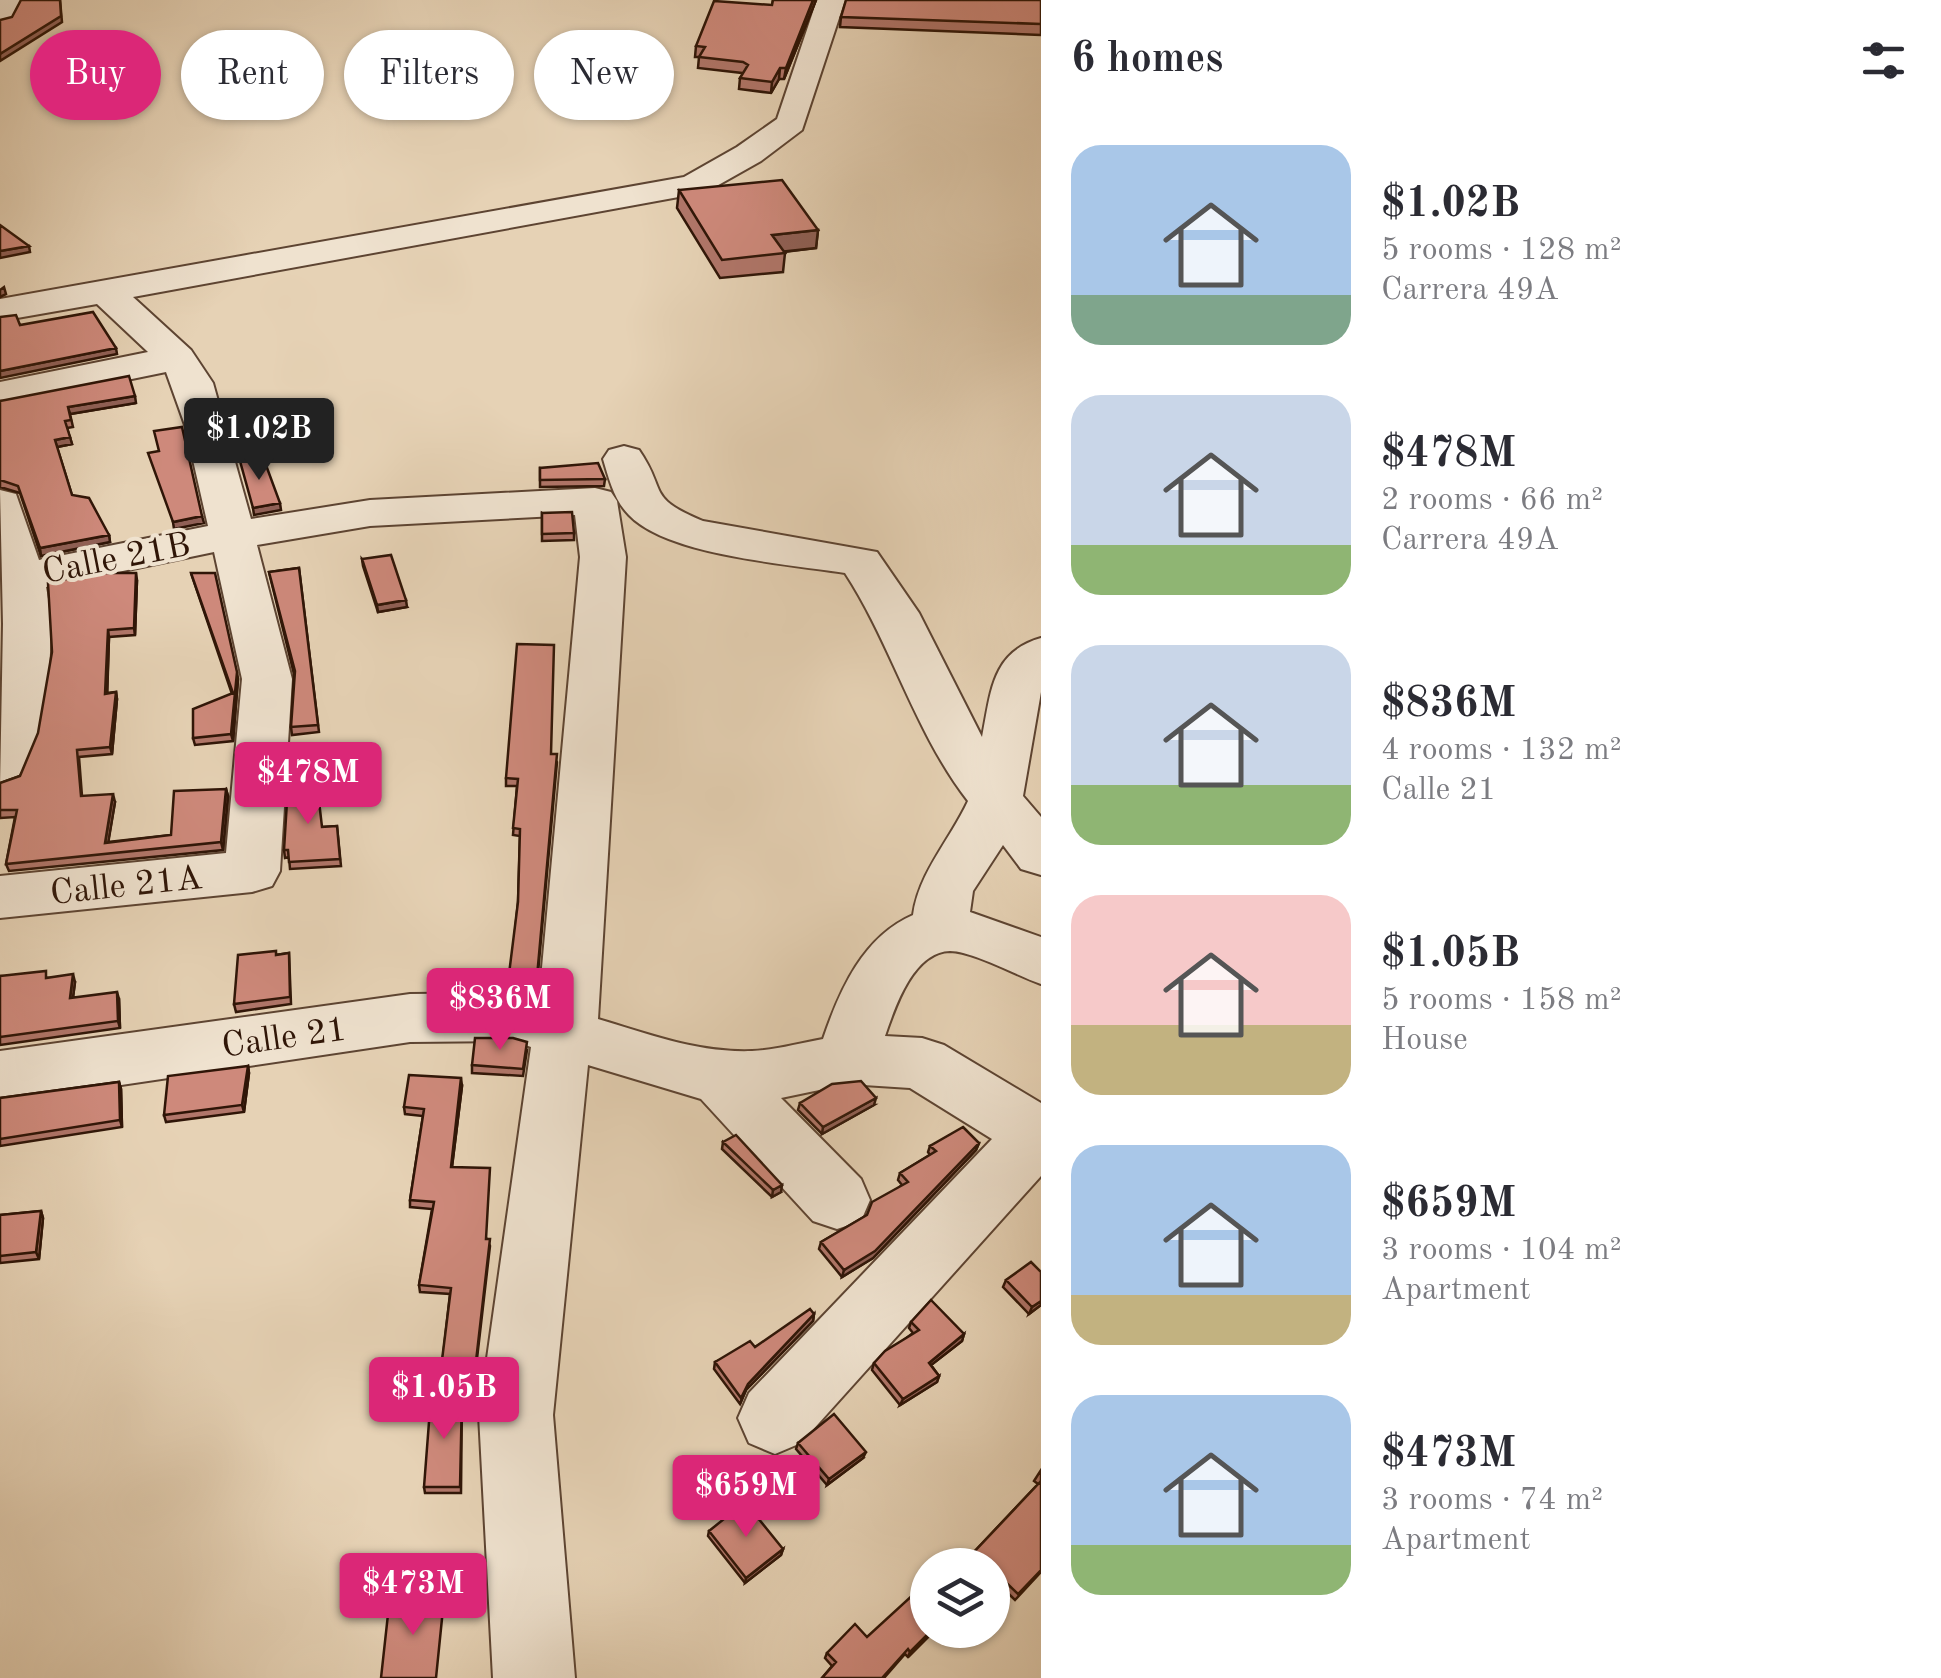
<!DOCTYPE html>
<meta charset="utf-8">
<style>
:root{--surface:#fff;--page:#f7f7f7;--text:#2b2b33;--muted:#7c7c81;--accent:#db2777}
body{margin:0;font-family:"Old Standard TT",serif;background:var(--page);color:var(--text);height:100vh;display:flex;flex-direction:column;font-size:38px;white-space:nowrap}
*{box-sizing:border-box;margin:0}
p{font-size:32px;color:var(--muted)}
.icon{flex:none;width:55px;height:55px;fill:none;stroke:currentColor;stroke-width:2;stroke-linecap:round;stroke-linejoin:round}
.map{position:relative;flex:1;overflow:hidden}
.details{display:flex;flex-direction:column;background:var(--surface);width:900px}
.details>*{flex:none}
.banner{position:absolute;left:30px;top:30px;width:860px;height:90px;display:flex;gap:20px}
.buttons{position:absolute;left:910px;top:1548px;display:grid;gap:20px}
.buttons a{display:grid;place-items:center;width:100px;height:100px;border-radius:50%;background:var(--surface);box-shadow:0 2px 8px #0004;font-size:50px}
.price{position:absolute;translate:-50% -85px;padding:0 22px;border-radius:10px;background:var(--accent);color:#fff;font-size:32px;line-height:65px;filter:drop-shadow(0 2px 5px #0008)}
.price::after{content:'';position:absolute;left:50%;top:60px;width:30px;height:22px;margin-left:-15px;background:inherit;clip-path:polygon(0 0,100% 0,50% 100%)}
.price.on{background:#222;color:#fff}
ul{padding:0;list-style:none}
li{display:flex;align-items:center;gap:30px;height:250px;padding:0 30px}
li span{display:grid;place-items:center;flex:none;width:280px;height:200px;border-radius:30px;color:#555}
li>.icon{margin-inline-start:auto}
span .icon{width:120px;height:120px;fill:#fffc;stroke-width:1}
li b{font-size:42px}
h2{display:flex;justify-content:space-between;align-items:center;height:120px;padding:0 30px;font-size:42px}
.tag{padding:0 35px;border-radius:45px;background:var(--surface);box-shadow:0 2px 8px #0004;font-size:35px;line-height:90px}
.tag.on{background:var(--accent);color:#fff}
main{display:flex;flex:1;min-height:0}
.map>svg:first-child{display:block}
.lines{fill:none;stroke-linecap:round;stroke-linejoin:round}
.minor-casing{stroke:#5d4432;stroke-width:4}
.minor{fill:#efe2cf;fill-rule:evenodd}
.wall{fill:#b1766a;stroke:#2f1507;stroke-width:2.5}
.shaded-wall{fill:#906056;stroke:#2f1507;stroke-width:2.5}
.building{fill:#ce897b;stroke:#2f1507;stroke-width:2.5}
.labels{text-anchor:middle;stroke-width:8;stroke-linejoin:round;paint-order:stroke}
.street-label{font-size:35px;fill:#2f1507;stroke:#efe2cf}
</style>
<main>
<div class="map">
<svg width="1041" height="1678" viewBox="0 0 1041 1678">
<rect width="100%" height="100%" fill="#e6d2b5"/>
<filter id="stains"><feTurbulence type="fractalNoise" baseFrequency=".002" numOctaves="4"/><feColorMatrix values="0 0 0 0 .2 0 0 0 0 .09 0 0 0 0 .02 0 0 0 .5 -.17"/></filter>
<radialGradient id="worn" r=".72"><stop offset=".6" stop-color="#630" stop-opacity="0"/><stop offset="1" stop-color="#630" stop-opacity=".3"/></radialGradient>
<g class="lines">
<g class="minor-casing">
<path id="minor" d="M0,0H24L10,21L0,23Z
M817,0H845L802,130L761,161L706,192L133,297L191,350L213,383L251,519L370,500L595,488L611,492L617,501L626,557L598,1019C649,1034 698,1053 752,1051C776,1050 800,1043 823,1039C840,989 863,937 913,915C919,872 950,840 968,801C915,733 892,645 845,573C790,564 668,556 629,515C614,500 609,479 603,459L609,450L624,446L639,450C668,492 645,497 703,521L877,552L919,613L982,737C991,693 991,652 1041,638V692L1023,796L1041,817V875L1021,869L1003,845L973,891L970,912L1041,937V984C1018,976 972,951 950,951C913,952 895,1007 885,1036L922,1038L944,1045L1041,1103V1176L801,1443L775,1454L749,1443L738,1418L749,1393L992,1139L910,1088L848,1084L781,1098L861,1179L870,1200L861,1221L837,1229L813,1221L701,1099L588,1065L553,1415L575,1678H493L479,1415L531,1047L514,1041L410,1042L0,1103V1051L410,994L514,993L539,1000L580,557L575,515L370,526L257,545L292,679L280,871L272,886L252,892L0,918V876L226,853L242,679L214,552L46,587C57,640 47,735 19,782L0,787L3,624L0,490L16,494L39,560L208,526L185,425L166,372L0,406V382L148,352L97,304L0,321V299L684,177L737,147L777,119Z"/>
</g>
<use href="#minor" class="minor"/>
</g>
<path class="wall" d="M773,0H816L784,79H779L771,93L739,89L740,78L743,74L742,73L698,68L699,57H695L696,46L772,5Z
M1041,0V35L840,27L841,17Z
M679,190L818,230L816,248L784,252L785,253L783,272L720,278L677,208Z
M0,401L136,403L70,414L73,427L67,428L72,444L57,447L72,495L109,535L110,542L41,556L20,493L0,487Z
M540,468L605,479L604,486L540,487Z
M542,513L574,533V540L542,541Z
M362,559L407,607L378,612L363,566Z
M299,568L319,732L292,735L291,727L294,674L269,572Z
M191,573L238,679L233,741L195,745L193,738L232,694Z
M137,580L135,635L109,637L107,693L116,692L117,699L112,754L79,757L82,796L115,802L108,842L171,835L226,789L228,796L223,850L9,871L6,864L15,817L0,818V783L20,776Z
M551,754L557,762L536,995L509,989L518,902L520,836L513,835L517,786H506V778Z
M337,826L341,866L290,869L289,857L285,858L284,850L322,827Z
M289,953L291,1004L236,1012L234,1004L276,955Z
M0,976L49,978L75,982L73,997L119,999L120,1028L0,1045Z
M527,1050L523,1076L472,1073V1065Z
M248,1066L249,1073L244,1112L166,1122L164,1115Z
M119,1082L121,1089L122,1127L0,1146V1098Z
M462,1086L452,1167L490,1246L475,1376L441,1374L450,1294L420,1292L419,1285L432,1209L410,1207V1200L423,1116L405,1114L404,1107Z
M800,1103L874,1105L822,1134L798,1110Z
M723,1142L781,1192L772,1197L722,1149Z
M979,1143L976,1150L873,1258L842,1277L819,1249L821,1242L867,1215L902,1185L898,1180L900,1173L930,1155L928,1152L930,1146Z
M41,1211L43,1218L39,1259L0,1263V1215Z
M1041,1272V1305L1029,1314L1003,1287L1006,1280Z
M814,1314L813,1321L746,1390L740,1404L714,1369L715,1362L755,1347Z
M911,1322L964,1334L962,1341L931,1365L939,1376L937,1382L900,1405L872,1370L874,1363L913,1333L909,1328Z
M462,1395L461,1493H425L424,1487Z
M798,1443L863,1458L827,1485L796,1449Z
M1041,1470V1572L1015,1600L992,1578V1565H979L971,1557L974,1552L1038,1484L1034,1481Z
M709,1531L783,1549L781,1555L745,1583L708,1536Z
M928,1630H935L908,1657L905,1654L884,1678H822L832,1666L825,1658L827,1653L867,1637Z"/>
<path class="shaded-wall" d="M60,0L62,22L0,61V54Z
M813,0H816L784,79L786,68Z
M780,68L779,79L771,93L772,82Z
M818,230L816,248L770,253L772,235Z
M29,246L30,252L0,258V251Z
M4,287L6,294L0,297V290Z
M116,348L117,354L0,378V371Z
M135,396L136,403L70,414L68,407Z
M70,437L72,444L57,447L55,440Z
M280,503L281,510L254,515L253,508Z
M202,516L204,523L174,529L173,522Z
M109,535L110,542L41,556L40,548Z
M136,573L137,580L135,635L134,628Z
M406,600L407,607L378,612L377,605Z
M108,630L109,637L107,701L105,694Z
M237,672L238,679L233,741L231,734Z
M116,692L117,699L112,754L110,747Z
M226,789L228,796L223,850L221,842Z
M113,794L115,802L107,850L105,843Z
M73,974L75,982L72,1005L70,998Z
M117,992L119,999L120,1028L118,1021Z
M248,1066L249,1073L244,1112L242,1105Z
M461,1078L462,1086L451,1174V1167Z
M119,1082L121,1089L122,1127L120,1120Z
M876,1098L874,1105L822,1134L823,1127Z
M979,1143L976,1150L873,1258L842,1277L844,1270Z
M782,1185L781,1192L772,1197L773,1190Z
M41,1211L43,1218L39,1259L36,1252Z
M1041,1301V1305L1029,1314L1032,1307Z
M814,1314L813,1321L746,1390L740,1404L748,1384Z
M964,1334L962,1341L926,1369L929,1363Z
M939,1376L937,1382L900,1405L903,1399Z
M866,1452L863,1458L827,1485L829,1479Z
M783,1549L781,1555L745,1583L746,1578Z
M932,1630H935L908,1657L910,1652Z"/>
<path class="building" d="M21,0H60L61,16L0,54V20L12,17Z
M773,0H813L786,68H780L772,82L740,78L748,65L743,62L699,57L705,47L696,46L714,1L772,5Z
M846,0H1041V24L841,17Z
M782,180L818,230L772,235L785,253L722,260L679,190Z
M0,225L29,246L0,251Z
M93,312L116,348L0,371V317L16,315L20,325Z
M129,376L135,396L68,407L71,420L65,421L70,437L55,440L72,495L89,498L109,535L40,548L18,486L0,480V401Z
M182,427L202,516L173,522L148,453L159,451L154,431Z
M263,457L280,503L253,508L240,461Z
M598,463L605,479L540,480V468Z
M572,512L574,533L542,534V513Z
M391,555L406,600L377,605L362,559Z
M299,568L318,725L291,727L295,671L269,572Z
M94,573H136L134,628L108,630L105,694L116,692L110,747L77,750L81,796L113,794L105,843L171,835L174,791L226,789L221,842L6,864L17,810H0V783L20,776L38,733L52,652L48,583Z
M191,573H215L237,672L231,734L193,738V709L233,693Z
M517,644L554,645L551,754H557L536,988L508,982L518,902L520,829L513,828L518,779L506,778Z
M317,784L322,827L337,826L340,859L289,862L288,850H284L288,785Z
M276,951V955L289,953L290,997L234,1004L238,955Z
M46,971V978L73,974L70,998L117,992L118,1021L0,1037V976Z
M475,1038H513L527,1042L523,1069L472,1065Z
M248,1066L242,1105L164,1115L168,1076Z
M409,1075L461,1078L451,1167L490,1168L486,1239H490L475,1370L441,1368L451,1288L419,1285L434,1202L410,1200L424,1109L404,1107Z
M861,1081L876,1098L823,1127L800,1103L832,1084Z
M119,1082L120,1120L0,1139V1098Z
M963,1127L979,1143L875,1251L844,1270L821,1242L867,1215L872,1202L908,1182L900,1173L936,1151L930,1146Z
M736,1135L782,1185L773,1190L723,1142Z
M41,1211L36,1252L0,1256V1215Z
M1031,1262L1041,1272V1301L1032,1307L1006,1280Z
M931,1300L964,1334L929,1363L939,1376L903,1399L874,1363L885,1351L919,1330L911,1322Z
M810,1309L814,1314L748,1384L741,1398L715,1362L750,1341L755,1347Z
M462,1395L460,1487H424L431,1396Z
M834,1414L866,1452L829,1479L798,1443Z
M1041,1481V1570L1018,1594L992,1569V1565H988L974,1552Z
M745,1502L783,1549L746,1578L709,1531Z
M960,1551L973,1565H945Z
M928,1581V1630H932L910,1652L908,1649L882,1678H822L836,1662L827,1653L855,1624L867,1637Z
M390,1596L444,1599L436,1678H381Z"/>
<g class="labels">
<g class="street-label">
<text transform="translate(116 557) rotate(-11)" y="12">Calle 21B</text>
<text transform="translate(126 884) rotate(-6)" y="12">Calle 21A</text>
<text transform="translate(284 1036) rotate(-8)" y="12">Calle 21</text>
</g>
</g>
<rect width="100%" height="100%" filter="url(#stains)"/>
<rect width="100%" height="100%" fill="url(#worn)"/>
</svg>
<div class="buttons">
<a><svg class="icon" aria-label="layers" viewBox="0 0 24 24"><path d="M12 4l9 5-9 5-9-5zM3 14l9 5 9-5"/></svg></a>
</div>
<b class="price on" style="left:259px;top:483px">$1.02B</b>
<b class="price" style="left:308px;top:827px">$478M</b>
<b class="price" style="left:500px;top:1053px">$836M</b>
<b class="price" style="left:444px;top:1442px">$1.05B</b>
<b class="price" style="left:746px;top:1540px">$659M</b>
<b class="price" style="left:413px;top:1638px">$473M</b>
<div class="banner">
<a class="tag on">Buy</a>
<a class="tag">Rent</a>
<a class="tag">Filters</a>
<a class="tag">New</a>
</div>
</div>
<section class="details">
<h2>6 homes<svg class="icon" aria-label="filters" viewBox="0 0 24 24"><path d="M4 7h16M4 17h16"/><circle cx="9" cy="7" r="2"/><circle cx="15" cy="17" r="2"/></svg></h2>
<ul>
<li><span style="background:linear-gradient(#a9c7e8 75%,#7fa58c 0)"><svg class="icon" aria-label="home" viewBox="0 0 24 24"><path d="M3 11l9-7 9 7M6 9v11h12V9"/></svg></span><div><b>$1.02B</b><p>5 rooms · 128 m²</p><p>Carrera 49A</p></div></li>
<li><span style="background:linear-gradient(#c9d6e8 75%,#8fb573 0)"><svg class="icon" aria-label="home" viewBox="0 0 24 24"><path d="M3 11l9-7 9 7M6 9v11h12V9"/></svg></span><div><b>$478M</b><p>2 rooms · 66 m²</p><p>Carrera 49A</p></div></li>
<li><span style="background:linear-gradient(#c9d6e8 70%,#8fb573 0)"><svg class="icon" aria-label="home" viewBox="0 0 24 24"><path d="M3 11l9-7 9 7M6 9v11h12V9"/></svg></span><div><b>$836M</b><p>4 rooms · 132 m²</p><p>Calle 21</p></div></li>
<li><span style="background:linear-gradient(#f6c9c9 65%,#c2b280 0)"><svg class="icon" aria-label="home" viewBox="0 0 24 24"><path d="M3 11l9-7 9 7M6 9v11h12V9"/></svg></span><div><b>$1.05B</b><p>5 rooms · 158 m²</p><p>House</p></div></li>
<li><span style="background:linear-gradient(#a9c7e8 75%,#c2b280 0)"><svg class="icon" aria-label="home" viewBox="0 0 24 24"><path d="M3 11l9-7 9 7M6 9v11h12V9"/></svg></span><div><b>$659M</b><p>3 rooms · 104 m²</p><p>Apartment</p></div></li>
<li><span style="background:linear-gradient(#a9c7e8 75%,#8fb573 0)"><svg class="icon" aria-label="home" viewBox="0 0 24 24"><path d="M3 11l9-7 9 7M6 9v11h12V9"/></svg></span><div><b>$473M</b><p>3 rooms · 74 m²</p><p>Apartment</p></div></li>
</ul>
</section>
</main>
